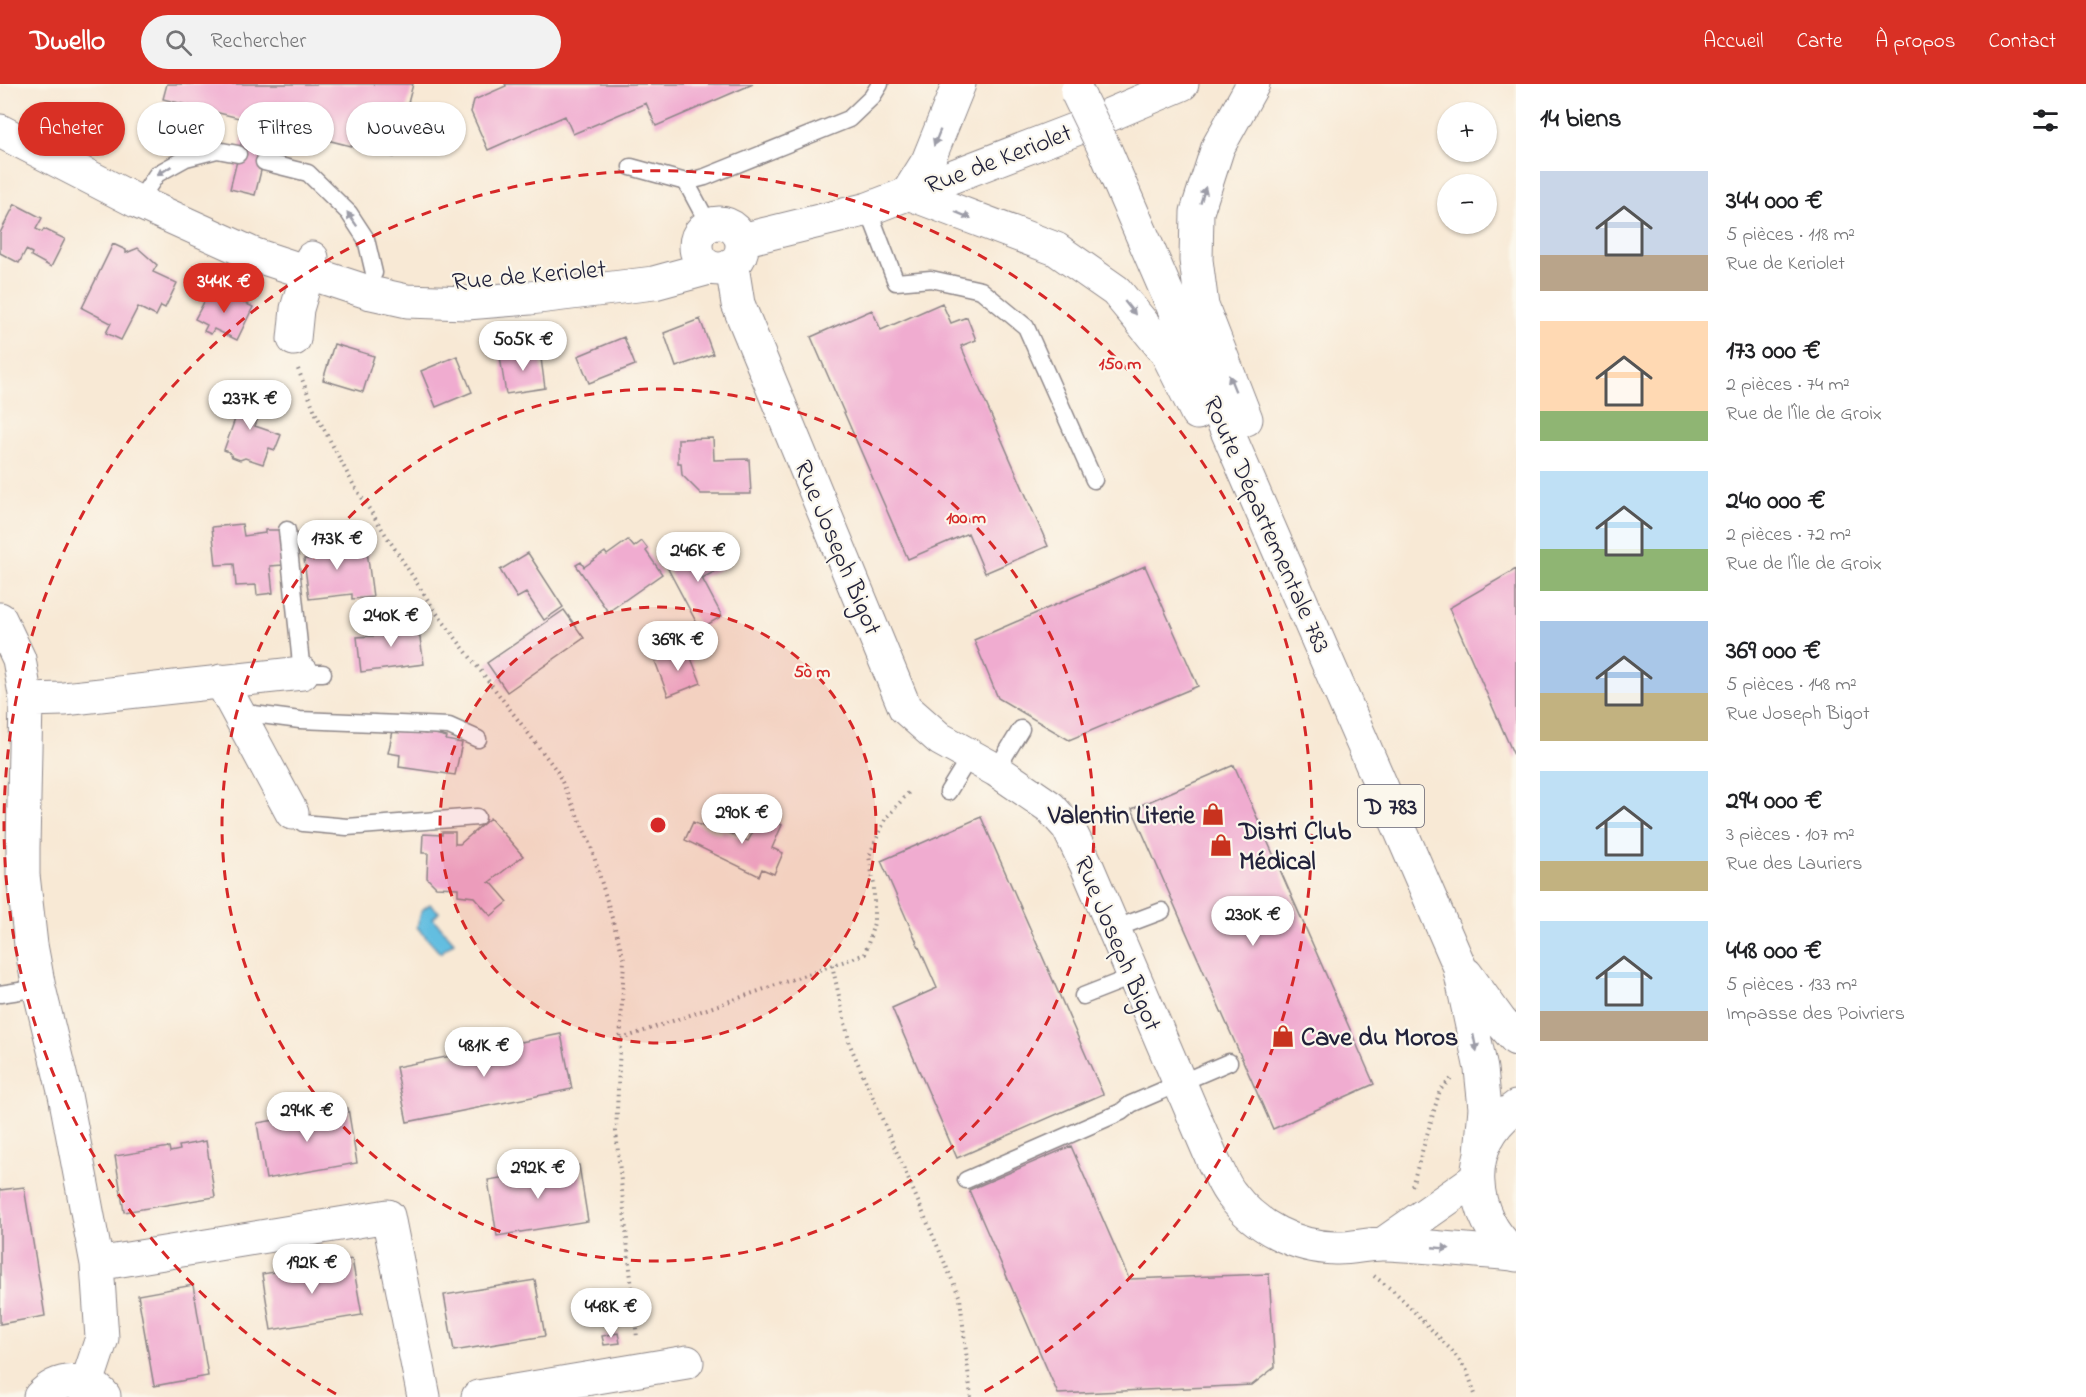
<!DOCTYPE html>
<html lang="fr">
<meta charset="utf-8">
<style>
:root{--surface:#fff;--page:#f2f2f2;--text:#202124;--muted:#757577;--accent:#d93025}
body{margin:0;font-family:"Indie Flower",sans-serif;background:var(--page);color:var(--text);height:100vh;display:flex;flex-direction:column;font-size:22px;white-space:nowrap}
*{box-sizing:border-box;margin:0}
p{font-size:20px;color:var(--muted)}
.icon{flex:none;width:33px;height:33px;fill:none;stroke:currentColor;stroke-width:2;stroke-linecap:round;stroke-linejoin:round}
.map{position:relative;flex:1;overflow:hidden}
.drawer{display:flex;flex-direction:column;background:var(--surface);width:570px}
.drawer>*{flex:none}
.banner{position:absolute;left:18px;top:18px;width:570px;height:54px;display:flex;gap:12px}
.fabs{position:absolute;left:1437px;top:18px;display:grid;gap:12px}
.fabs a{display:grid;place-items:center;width:60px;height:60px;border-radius:50%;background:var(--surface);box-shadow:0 2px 4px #0004;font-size:30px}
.price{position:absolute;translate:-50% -51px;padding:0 14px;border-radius:21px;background:#fff;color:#222;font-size:20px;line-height:39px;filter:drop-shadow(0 2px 3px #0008)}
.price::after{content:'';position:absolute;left:50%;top:36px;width:18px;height:14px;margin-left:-9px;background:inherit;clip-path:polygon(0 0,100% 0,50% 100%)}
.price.active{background:var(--accent);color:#fff}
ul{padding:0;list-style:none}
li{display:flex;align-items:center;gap:18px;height:150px;padding:0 24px}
li span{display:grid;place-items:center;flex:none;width:168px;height:120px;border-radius:0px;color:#555}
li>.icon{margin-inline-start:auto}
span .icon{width:72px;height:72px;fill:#fffc;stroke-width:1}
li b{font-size:26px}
h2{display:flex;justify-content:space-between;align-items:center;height:72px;padding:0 24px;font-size:26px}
.pill{padding:0 21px;border-radius:27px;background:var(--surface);box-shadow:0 2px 4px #0004;font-size:21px;line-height:54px}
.pill.active{background:var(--accent);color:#fff}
header{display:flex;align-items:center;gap:36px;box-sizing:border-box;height:84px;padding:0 30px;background:var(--accent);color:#fff}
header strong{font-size:28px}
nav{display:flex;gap:33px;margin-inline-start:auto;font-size:21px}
.search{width:420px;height:54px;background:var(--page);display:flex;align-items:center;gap:15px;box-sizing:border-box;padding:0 21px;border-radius:33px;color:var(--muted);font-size:22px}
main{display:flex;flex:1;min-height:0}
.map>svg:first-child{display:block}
.water{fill:#63bee0;stroke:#42708e;stroke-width:1.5}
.building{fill:#f0acd0}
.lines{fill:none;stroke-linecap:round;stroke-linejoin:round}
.lane-casing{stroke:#8d8688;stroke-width:19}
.street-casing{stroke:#8d8688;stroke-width:35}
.secondary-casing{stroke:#8d8688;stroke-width:35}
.primary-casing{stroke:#8d8688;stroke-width:35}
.path{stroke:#8d8688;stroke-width:4;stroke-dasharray:1.5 4.5;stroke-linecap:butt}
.lane{stroke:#fff;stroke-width:16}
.street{stroke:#fff;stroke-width:33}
.secondary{stroke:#fff;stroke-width:33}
.primary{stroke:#fff;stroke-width:33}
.primary-bridge-casing{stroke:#8d8688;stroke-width:35;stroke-linecap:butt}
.primary-bridge{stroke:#fff;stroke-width:33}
.oneway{fill:#9c9ca7}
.ring{fill:none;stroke:#d62828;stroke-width:3;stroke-dasharray:10 8}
.labels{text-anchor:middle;stroke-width:4.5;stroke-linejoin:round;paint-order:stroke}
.shield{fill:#fbf7ec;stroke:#636270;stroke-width:1.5}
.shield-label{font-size:24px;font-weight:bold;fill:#22223b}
.street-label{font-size:26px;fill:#22223b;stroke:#fbf7ec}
.poi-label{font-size:26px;font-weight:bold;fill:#22223b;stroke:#fbf7ec;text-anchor:start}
.centre{fill:#d62828;stroke:#fbf7ec;stroke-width:3}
.ring-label{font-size:18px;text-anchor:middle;font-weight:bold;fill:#d62828;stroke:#fbf7ec;stroke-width:4.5;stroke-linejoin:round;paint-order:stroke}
</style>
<header>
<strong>Dwello</strong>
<div class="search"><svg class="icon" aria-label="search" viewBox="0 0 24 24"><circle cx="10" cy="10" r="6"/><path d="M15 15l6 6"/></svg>Rechercher</div>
<nav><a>Accueil</a><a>Carte</a><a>À propos</a><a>Contact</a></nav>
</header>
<main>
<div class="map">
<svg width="1516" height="1313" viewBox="0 0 1516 1313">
<rect width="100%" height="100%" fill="#fbf7ec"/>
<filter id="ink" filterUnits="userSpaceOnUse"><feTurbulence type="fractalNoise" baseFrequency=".0167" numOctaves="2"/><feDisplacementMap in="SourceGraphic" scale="12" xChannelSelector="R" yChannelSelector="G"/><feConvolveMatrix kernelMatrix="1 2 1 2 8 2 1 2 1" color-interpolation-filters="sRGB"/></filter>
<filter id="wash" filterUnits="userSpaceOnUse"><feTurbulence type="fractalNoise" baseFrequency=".008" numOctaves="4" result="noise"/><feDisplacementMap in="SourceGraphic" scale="24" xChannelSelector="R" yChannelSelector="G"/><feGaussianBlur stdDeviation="1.35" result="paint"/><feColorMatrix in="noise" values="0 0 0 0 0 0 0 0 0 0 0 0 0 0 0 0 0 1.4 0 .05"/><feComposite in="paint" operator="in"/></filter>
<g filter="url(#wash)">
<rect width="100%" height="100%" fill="#f8e9d5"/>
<path class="water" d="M430,820L439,828L433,834L454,858L440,869L417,843L422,826Z"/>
<g id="blocks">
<path class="building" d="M167,0H413L394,73L272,42L255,111L230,105L247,36L163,15Z
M505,0H753L656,42L646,19L573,50L565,32L488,66L471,28L474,16L506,2Z
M15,120L42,134L36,145L42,148L44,145L65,155L51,183L31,172L32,169L26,166L19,179L0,169V149Z
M113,160L126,166V169L138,164L157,181L153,188L177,199L165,224L161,222L156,232L138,223L121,256L106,249L111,239L82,224Z
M212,203L253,223L237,256L214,245L211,250L204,247L207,241L195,235Z
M942,219L951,239L967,233L976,256L961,262L1048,462L985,489L968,449L908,475L811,253L872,226L881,246Z
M700,235L713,270L676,283L664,249Z
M624,253L635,281L589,299L578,272Z
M334,260L374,272L363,308L323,296Z
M540,267L545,304L506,310L500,273Z
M457,272L472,308L436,323L421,287Z
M240,307L265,315L255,342L281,351L275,366L269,364L263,380L245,374L240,376L232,373L229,368L224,366L235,335L230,334Z
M713,354L714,376L749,375L751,410H701L682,391L681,379H678V355Z
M242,440L244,452L265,449V446H280L283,481L270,482L273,509L257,511L256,501L236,502L234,480L216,481L212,443Z
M310,451L339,458L340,469L367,467L373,513L352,515V510L309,515L304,475H312Z
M628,456L634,463L642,457L648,465L646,467L662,490L608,528L576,481L581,478L584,483L605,468L607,471Z
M714,458L726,482L702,494L722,532L700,545L667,483Z
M528,469L563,523L544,536L526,509L517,514L500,486Z
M1145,482L1198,602L1069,656L998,614L974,556Z
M1516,485V676L1449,524Z
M564,526L584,554L507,608L487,579Z
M409,536L410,549L419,548L424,580L361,588L357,553L386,551L385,538Z
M687,564L701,599L668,612L655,577Z
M394,643L419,649L426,650L427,648L447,653L446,656L462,659L455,691L399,683L400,671L388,669Z
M1234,681L1374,1000L1273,1045L1132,725Z
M758,730L782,741L772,764L783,769L774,790L762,785L759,792L685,756L693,738L720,750L722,746L748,757L753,748L750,747Z
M981,733L1103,1010L957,1074L892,924L937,904L881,777Z
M490,734L523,772L488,799L491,798L508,818L491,832L474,813L458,811V804L436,803L427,794L428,769H422L423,750L442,751V748H455V760H460Z
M561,950L572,1005L407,1038L396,983Z
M348,1024L357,1079L266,1095L257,1039L311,1030L312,1034L322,1032V1028Z
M206,1057L215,1113L124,1128L115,1072L169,1063L170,1068L180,1066L179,1062Z
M1071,1062L1129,1195L1269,1190L1275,1283L1252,1301L1058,1310L969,1106Z
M579,1081L588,1137L497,1152L488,1096Z
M24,1103L45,1232L0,1240V1106Z
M352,1175L362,1231L271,1246L262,1190Z
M535,1196L545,1252L454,1267L444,1211Z
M193,1201L208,1292L154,1302L138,1211Z
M618,1249L620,1259L604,1261L602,1252Z"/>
</g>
</g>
<g filter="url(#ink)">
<use href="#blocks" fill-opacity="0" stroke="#8d8688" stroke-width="1.5"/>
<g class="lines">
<g class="lane-casing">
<path id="lane" d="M264,78L308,89L349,129L366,155L374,189
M631,83L686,98L709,141
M686,98L705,93L849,35L872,13L880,0
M138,118L157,90L186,74L217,66L238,70
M868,125L896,198L931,195L981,206L1026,243L1094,396
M287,446L302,589H323
M238,628L300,636L449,642L478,655
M996,686L1021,645
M948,708L970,672
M292,729L303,739L347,743L477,733
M1114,845L1162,827
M0,910L39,904
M1083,912L1134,892
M966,1096L1121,1028L1131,1020L1229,978"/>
</g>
<g class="street-casing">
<path id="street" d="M732,182L738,220L905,624L940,655L996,686L1050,723L1068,743L1086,780L1214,1079C1220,1089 1224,1102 1232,1111C1256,1143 1296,1163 1335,1164C1352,1165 1369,1159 1386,1160C1429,1162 1472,1167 1515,1170
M294,255L297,225L312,174
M0,535L19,575L26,616L23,764V791L31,861L39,904L65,1011L97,1180L102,1254L87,1299
M221,597L292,729
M26,616L64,615L302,589
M1383,1160L1477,1094
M97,1180L388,1132L424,1313
M40,1313C57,1294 86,1291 104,1312
M478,1313L687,1278"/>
</g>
<g class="secondary-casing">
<path id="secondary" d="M0,47L138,118L255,171L371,209L407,217L467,219L530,214L654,199L709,184
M696 162a23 23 0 1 1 46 0a23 23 0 1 1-46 0Z
M742,156L868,125L1081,43L1182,0"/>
</g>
<g class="primary-casing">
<path id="primary" d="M959,0L928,77L908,109L1056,165L1116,207L1167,269L1197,329
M1106,68L1459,881L1481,985L1485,1024L1481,1069
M1246,335L1202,222L1196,176L1197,128L1218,63L1253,0
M1466,890L1500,937L1516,955
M1516,1023C1462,1059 1468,1133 1516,1171"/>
</g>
<path class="path" d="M298,285L316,330L353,400L435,527L557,687L590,759L624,875L616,1048L637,1254
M832,881L850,961L960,1214L971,1313
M621,955L865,870L874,839V801L869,772L886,734L910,707
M1412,1102L1440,1006L1451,995
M1374,1192L1396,1209L1453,1268L1467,1287L1476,1313"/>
<use href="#lane" class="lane"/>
<use href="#street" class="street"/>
<use href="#secondary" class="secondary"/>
<use href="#primary" class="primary"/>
<g class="primary-bridge-casing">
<path id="primary-bridge" d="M1077,8L1106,68"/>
</g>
<use href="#primary-bridge" class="primary-bridge"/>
</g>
<defs><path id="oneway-solid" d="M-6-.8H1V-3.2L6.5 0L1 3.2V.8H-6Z" transform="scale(1.5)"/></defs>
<g class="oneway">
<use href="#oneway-solid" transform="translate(937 54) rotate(112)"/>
<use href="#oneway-solid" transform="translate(164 87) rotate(147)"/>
<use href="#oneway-solid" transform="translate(1203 111) rotate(-73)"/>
<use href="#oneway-solid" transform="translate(963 131) rotate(22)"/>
<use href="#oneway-solid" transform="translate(352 135) rotate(-125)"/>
<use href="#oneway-solid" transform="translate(1130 224) rotate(51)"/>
<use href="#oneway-solid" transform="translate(1232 299) rotate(-112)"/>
<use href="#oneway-solid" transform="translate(1475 959) rotate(78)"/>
<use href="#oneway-solid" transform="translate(1441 1164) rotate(5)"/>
</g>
</g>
<circle cx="658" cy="741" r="218" fill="#d62828" fill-opacity=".12"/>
<g class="ring">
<circle cx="658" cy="741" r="218"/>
<circle cx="658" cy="741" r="436"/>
<path d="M336 1310A654 654 0 1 1 980 1310"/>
</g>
<defs>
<g id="shop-bare" transform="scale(1.8)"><path d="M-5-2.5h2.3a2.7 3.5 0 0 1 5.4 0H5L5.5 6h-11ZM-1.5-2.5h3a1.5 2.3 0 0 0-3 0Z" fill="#c8321e" stroke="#fbf7ec" stroke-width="2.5" paint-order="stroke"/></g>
</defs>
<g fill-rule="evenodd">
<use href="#shop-bare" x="1213" y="730"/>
<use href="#shop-bare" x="1221" y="761"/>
<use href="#shop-bare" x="1283" y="952"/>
</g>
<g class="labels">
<rect class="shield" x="1358" y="701" width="66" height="42" rx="4.5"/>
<g class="shield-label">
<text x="1391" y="730">D 783</text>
</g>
<g class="street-label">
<text transform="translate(998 74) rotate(-21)" y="9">Rue de Keriolet</text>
<text transform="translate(529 190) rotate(-5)" y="9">Rue de Keriolet</text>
<text transform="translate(1268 440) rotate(66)" y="9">Route Départementale 783</text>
<text transform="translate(839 463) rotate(67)" y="9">Rue Joseph Bigot</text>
<text transform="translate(1119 859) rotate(67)" y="9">Rue Joseph Bigot</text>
</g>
<g class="poi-label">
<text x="1195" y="739" text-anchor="end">Valentin Literie</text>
<text x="1239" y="755">Distri Club<tspan x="1239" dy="30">Médical</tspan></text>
<text x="1301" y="961">Cave du Moros</text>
</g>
</g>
<circle cx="658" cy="741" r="9" class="centre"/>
<g class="ring-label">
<text x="1120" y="285">150 m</text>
<text x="966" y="439">100 m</text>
<text x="812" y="593">50 m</text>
</g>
</svg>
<div class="fabs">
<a>+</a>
<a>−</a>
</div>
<b class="price active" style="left:224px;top:230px">344K €</b>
<b class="price" style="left:523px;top:288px">505K €</b>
<b class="price" style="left:250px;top:347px">237K €</b>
<b class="price" style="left:337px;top:487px">173K €</b>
<b class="price" style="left:698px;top:499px">246K €</b>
<b class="price" style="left:391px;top:564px">240K €</b>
<b class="price" style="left:678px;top:588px">369K €</b>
<b class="price" style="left:742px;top:761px">290K €</b>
<b class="price" style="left:1253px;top:863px">230K €</b>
<b class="price" style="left:484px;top:994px">481K €</b>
<b class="price" style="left:307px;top:1059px">294K €</b>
<b class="price" style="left:538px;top:1116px">292K €</b>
<b class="price" style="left:312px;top:1211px">192K €</b>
<b class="price" style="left:611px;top:1255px">448K €</b>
<div class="banner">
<a class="pill active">Acheter</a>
<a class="pill">Louer</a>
<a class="pill">Filtres</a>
<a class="pill">Nouveau</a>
</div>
</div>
<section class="drawer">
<h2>14 biens<svg class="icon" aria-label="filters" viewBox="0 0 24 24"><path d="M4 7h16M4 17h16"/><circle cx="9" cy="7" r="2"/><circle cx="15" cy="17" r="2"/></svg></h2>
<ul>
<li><span style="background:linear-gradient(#c9d6e8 70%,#b9a48a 0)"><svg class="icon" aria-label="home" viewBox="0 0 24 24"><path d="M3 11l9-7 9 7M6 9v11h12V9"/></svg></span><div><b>344 000 €</b><p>5 pièces · 118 m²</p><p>Rue de Keriolet</p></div></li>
<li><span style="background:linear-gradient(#ffd9b3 75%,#8fb573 0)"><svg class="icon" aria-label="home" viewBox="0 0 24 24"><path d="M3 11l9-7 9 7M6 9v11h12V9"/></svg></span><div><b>173 000 €</b><p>2 pièces · 74 m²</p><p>Rue de l'Île de Groix</p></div></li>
<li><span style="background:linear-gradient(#bfe0f5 65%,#8fb573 0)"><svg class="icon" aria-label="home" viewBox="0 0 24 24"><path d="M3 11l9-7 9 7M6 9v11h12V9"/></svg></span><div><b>240 000 €</b><p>2 pièces · 72 m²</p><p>Rue de l'Île de Groix</p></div></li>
<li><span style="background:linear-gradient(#a9c7e8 60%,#c2b280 0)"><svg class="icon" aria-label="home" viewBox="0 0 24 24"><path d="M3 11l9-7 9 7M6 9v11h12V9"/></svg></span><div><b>369 000 €</b><p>5 pièces · 148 m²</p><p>Rue Joseph Bigot</p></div></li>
<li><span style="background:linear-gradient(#bfe0f5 75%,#c2b280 0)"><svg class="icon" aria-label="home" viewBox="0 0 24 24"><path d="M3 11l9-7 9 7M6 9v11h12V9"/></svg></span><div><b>294 000 €</b><p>3 pièces · 107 m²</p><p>Rue des Lauriers</p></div></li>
<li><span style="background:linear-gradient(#bfe0f5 75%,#b9a48a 0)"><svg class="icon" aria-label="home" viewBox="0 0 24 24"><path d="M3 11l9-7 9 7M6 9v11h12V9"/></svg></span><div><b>448 000 €</b><p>5 pièces · 133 m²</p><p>Impasse des Poivriers</p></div></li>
</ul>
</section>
</main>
